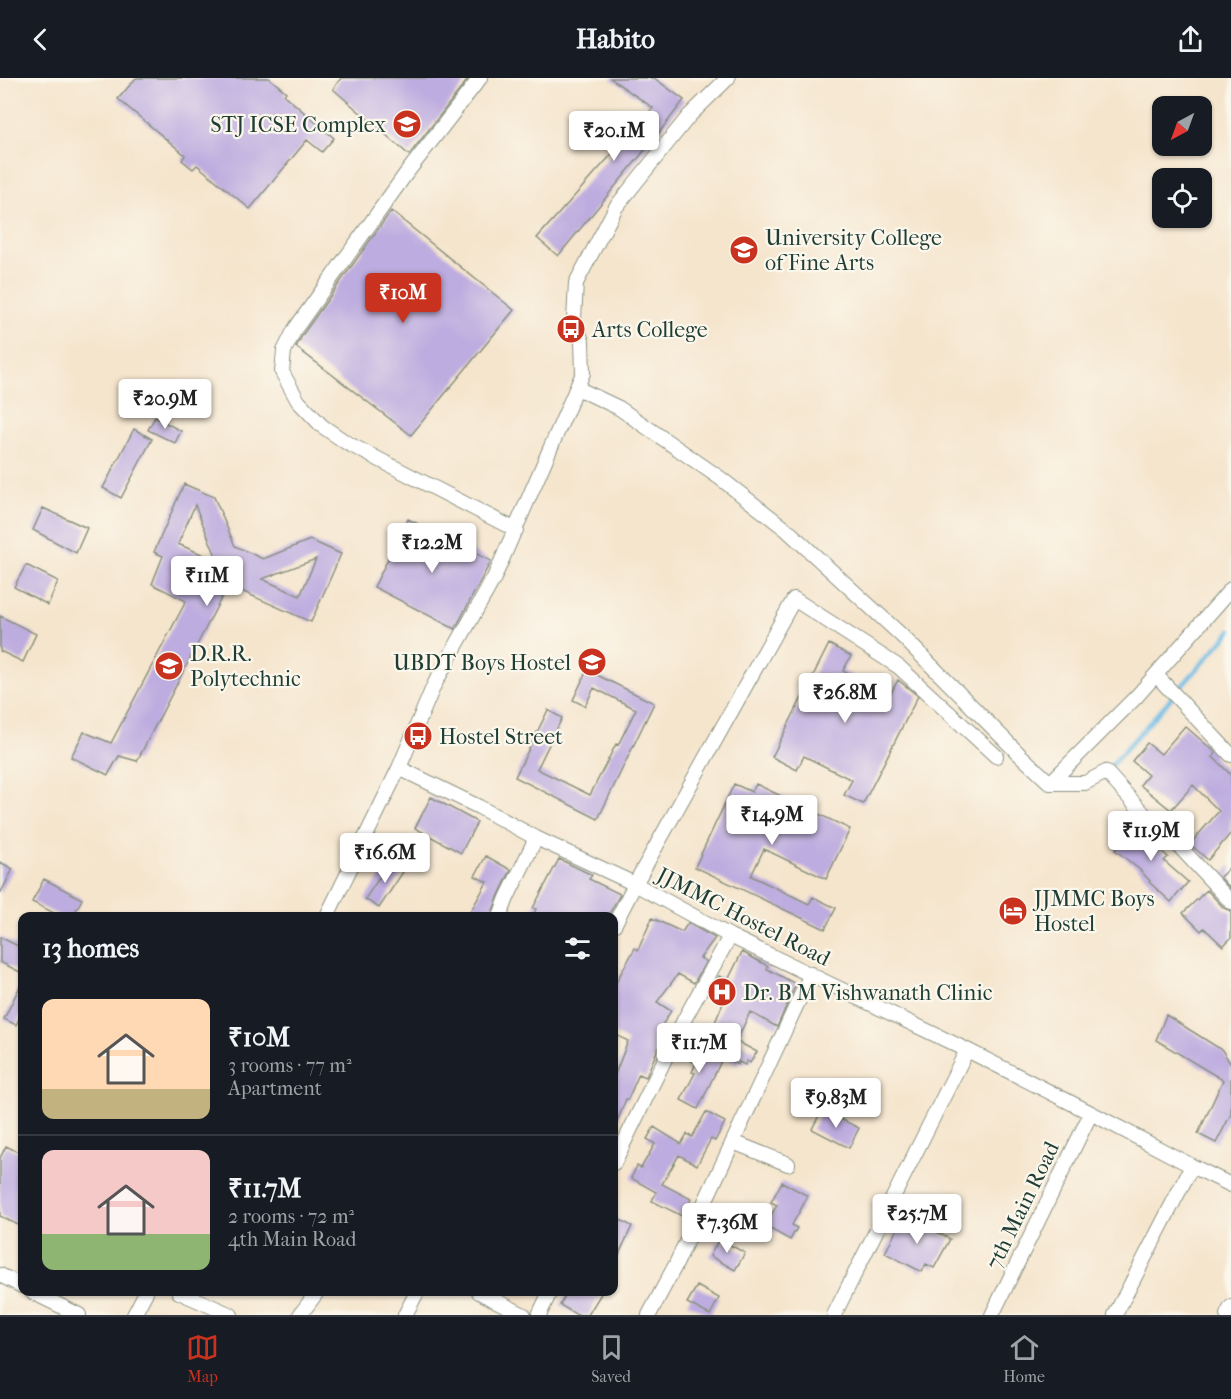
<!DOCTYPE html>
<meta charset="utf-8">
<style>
:root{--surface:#171b24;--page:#242831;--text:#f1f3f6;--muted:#9ea1a6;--line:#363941;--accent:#c8321e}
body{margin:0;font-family:"IM FELL French Canon",serif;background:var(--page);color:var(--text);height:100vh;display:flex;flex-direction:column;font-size:22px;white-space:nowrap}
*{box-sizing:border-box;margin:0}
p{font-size:20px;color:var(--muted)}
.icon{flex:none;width:33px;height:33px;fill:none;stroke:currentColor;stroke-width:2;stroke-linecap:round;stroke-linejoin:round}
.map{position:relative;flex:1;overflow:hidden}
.drawer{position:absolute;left:18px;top:834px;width:600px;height:384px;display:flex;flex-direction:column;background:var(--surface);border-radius:12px;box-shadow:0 2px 4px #0004}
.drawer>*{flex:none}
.needle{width:39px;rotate:221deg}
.controls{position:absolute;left:1152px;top:18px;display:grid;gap:12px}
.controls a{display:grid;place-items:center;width:60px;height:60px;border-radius:12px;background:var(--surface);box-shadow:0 2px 4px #0004;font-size:30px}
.price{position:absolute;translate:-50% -51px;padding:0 14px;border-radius:6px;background:#fff;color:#222;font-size:20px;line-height:39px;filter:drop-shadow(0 2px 3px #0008)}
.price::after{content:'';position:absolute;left:50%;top:36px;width:18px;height:14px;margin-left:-9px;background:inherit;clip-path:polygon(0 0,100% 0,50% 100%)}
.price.active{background:var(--accent);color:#fff}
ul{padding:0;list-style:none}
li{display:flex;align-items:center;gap:18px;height:150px;padding:0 24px}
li+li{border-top:2px solid var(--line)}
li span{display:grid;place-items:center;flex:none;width:168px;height:120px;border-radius:12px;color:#555}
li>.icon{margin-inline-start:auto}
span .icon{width:72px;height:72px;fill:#fffc;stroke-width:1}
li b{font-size:26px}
h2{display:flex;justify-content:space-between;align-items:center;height:72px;padding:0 24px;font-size:26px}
header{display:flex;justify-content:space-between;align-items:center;height:78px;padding:0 24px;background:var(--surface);font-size:27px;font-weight:800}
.tabs{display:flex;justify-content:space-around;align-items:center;height:84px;border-top:2px solid var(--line);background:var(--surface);font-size:16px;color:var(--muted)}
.tabs a{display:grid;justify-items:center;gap:3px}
.tabs .active{color:var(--accent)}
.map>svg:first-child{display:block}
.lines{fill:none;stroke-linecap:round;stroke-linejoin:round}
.stream{stroke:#69bae4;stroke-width:4.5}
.building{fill:#bdacdf;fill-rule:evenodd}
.minor-casing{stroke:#8a9180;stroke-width:16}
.minor{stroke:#fff;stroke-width:14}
.labels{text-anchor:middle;stroke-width:4.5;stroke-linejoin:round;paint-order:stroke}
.poi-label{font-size:22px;fill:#1f3d34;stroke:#fbf7ec;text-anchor:start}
.street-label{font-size:22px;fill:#1f3d34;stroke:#fbf7ec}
</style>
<header><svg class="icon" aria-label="back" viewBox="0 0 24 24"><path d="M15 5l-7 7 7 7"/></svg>Habito<svg class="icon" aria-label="share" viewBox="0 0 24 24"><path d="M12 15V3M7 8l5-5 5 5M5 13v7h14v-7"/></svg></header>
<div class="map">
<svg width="1231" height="1237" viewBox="0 0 1231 1237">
<rect width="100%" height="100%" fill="#fbf7ec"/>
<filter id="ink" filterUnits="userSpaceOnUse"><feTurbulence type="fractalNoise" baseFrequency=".0167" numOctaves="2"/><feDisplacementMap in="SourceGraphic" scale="12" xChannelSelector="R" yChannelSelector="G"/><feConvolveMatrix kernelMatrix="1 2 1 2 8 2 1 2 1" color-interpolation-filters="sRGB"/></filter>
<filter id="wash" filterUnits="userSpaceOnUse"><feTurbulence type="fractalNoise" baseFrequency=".008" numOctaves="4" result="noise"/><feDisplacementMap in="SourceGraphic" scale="24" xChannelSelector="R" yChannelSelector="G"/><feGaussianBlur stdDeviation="1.35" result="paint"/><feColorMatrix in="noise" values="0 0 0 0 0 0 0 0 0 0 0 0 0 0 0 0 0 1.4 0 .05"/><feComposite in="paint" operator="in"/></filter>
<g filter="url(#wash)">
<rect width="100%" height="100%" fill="#f5e5cd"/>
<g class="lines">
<path class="stream" d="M1107,692L1231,553"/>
</g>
<g id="blocks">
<path class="building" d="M136,0H269L286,14L284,17L334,60L322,74L307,62L250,131L197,87L193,91L182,82L185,77L118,21Z
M341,0H469L409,77L333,11Z
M610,0H654L684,22L658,56L558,178L537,160L653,30Z
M391,133L514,232L411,357L296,269L303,256Z
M155,339L181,353L175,365L148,352Z
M134,351L152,361L121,420L103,410Z
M184,406L214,419L235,468L263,481L310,462L341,476L311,544L228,507L137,683L119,678L108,697L71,679L84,654L111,665L186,523L152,506L163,478L154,474ZM195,427L218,483L178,466ZM316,481L300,518L262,501Z
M43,430L87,450L76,475L33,452Z
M408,441L491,483L455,551L374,509Z
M26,487L58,503L48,527L14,509Z
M0,538L36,556L23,584L0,573Z
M829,566L851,578L843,593L890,617L898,602L918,618L863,726L844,717L852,702L804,678L797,692L772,679Z
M587,592L654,625L598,741L515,699L548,632L562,640L537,691L590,717L616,666L618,667L636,631L594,610L585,628L573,622Z
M1185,648L1216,675L1213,679L1231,697V755L1208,782L1190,766L1219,733L1193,707L1171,732L1140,707L1148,697L1132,683L1147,665L1161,676Z
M734,706L752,714L756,706L850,751L826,801L764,771L751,798L809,826L813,819L836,830L825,851L695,789Z
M431,719L477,744L461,775L415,750Z
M1138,743L1153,758L1149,762L1168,779L1164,783L1188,804L1171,824L1149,804L1150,803L1140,792L1115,772Z
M486,778L511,792L499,817L491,838H468L487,804L475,798Z
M559,781L592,797L589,801L620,816L608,838H533L536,831L533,830Z
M391,782L405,791L379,830L365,821Z
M0,784L13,791L0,816Z
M1231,788V811L1220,799Z
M44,801L82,821L73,838H60L32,824Z
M1207,812L1224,830L1231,833V860L1223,868L1204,850L1201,853L1183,835Z
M652,840L682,854L688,845L715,860L700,880L706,883L694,905L678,896L657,924L671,933L659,952L666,958L657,973L646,999L639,996L628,1021H626L614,1052V999L628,963L614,956V908L635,870L638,872Z
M0,859L22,870V895L0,884Z
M742,874L768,888L767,891L796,906L777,949L750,934L738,960L713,949L724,923L711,917L712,914L710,913L719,898L728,902Z
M22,904V934L16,947L4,941Z
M1166,937L1222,972L1230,985L1231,983V1036L1216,1065L1198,1056L1223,1002L1156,962Z
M733,961L757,974L750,985L747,983L745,987L739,984L738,987L724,979Z
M685,964L722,981L698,1031L681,1022L695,995L692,994L696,985L680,977Z
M822,1032L859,1050L849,1070L812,1051Z
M706,1034L725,1044L715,1063L711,1061L697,1087L679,1077L662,1106L691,1121L682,1138L652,1123L656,1114L631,1100L637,1088L641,1090L655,1066L647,1061L654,1049L681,1066L687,1056L692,1059Z
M6,1068L22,1076V1149L0,1138V1080Z
M782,1104L808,1118L792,1147L797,1150L790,1162L765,1148L777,1127L771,1124Z
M904,1137L950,1161L934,1190L926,1186L922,1194L885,1175Z
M614,1139L632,1148L614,1187Z
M719,1161L745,1175L735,1192L710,1178Z
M697,1208L719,1220L710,1237L687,1225Z
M567,1214H602L588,1237H577L560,1227Z"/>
</g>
</g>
<g filter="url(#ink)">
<use href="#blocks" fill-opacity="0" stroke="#8a9180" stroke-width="1.5"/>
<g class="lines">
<g class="minor-casing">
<path id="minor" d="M480,0L405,97L295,251L284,273L282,294L298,323L322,348L347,365L516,452
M577,310L619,330L720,400L787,452L901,557L1018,675L1050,705L1137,618L1231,511
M1156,597L1231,677
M399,690L479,729L536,760L635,806L730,858L967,972L1091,1035L1192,1088L1231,1107
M1050,705H1085L1106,694L1154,747L1178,767L1231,824
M327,838L399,690L434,607L494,500L583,295L582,263L574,242L576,205L616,129L689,38L728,0
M500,838L507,820L536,760
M614,847L635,806L794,521L899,589L996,678
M733,1064L788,1086
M614,1085L684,942L730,858
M0,1197L22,1208
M32,1214L79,1237
M179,1214L231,1237
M479,1214L524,1237
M134,1237L146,1214
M300,1237L317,1214
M405,1237L417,1214
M539,1237L550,1214
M649,1237L676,1186L811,896
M834,1237L967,972
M992,1237L1091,1035
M1115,1237L1192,1088
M1227,1237L1231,1229"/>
</g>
<use href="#minor" class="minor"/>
</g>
</g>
<defs>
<g id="school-disc" transform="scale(1.5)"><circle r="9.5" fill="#c8321e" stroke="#fbf7ec"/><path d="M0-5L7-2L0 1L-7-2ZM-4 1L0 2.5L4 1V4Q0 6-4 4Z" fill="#fff"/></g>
<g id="university-disc" transform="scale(1.5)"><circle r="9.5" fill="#c8321e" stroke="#fbf7ec"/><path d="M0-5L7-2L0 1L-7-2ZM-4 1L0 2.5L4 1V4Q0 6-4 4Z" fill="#fff"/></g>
<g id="bus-disc" transform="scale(1.5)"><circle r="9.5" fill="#c8321e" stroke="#fbf7ec"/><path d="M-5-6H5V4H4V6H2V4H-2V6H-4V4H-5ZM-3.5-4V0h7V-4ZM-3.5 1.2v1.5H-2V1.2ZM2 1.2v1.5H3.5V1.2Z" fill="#fff"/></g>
<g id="hotel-disc" transform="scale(1.5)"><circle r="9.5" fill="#c8321e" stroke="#fbf7ec"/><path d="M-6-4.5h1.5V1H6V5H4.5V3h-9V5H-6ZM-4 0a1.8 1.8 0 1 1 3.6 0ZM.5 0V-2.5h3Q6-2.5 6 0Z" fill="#fff"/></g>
<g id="hospital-disc" transform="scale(1.5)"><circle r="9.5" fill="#c8321e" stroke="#fbf7ec"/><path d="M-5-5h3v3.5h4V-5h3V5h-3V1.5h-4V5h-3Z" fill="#fff"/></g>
</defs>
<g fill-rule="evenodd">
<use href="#school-disc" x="407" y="46"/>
<use href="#university-disc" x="744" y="172"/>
<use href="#bus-disc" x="571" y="251"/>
<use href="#university-disc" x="592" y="584"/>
<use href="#university-disc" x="169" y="588"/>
<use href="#bus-disc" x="418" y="658"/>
<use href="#hotel-disc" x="1013" y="833"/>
<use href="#hospital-disc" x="722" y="914"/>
</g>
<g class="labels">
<g class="poi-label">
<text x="386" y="54" text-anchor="end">STJ ICSE Complex</text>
<text x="765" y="167">University College<tspan x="765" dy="25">of Fine Arts</tspan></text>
<text x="592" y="259">Arts College</text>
<text x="190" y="583">D.R.R.<tspan x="190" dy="25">Polytechnic</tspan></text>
<text x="571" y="592" text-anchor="end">UBDT Boys Hostel</text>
<text x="439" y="666">Hostel Street</text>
<text x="1034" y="828">JJMMC Boys<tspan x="1034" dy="25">Hostel</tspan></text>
<text x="743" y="922">Dr. B M Vishwanath Clinic</text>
</g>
<g class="street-label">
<text transform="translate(744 838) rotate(27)" y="8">JJMMC Hostel Road</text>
<text transform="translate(1022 1127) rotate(-64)" y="8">7th Main Road</text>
</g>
</g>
</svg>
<div class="controls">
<a><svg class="needle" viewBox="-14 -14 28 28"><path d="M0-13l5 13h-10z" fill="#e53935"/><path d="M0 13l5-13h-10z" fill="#9ea1a6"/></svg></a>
<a><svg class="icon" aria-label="locate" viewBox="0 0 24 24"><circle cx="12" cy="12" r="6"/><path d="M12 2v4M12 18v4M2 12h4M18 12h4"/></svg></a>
</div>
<b class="price" style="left:614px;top:84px">₹20.1M</b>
<b class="price active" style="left:403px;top:246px">₹10M</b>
<b class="price" style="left:165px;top:352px">₹20.9M</b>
<b class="price" style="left:432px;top:496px">₹12.2M</b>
<b class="price" style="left:207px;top:529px">₹11M</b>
<b class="price" style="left:845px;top:646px">₹26.8M</b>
<b class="price" style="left:772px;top:768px">₹14.9M</b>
<b class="price" style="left:1151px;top:784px">₹11.9M</b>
<b class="price" style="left:385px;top:806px">₹16.6M</b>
<b class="price" style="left:699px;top:996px">₹11.7M</b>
<b class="price" style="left:836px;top:1051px">₹9.83M</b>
<b class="price" style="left:917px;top:1167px">₹25.7M</b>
<b class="price" style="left:727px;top:1176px">₹7.36M</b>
<section class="drawer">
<h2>13 homes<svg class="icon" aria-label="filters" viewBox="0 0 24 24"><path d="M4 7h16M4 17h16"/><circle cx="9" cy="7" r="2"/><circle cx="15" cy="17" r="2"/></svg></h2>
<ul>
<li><span style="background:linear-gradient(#ffd9b3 75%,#c2b280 0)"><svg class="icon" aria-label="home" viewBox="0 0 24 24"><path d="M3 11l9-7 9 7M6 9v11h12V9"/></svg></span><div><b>₹10M</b><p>3 rooms · 77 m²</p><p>Apartment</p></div></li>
<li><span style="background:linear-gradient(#f6c9c9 70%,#8fb573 0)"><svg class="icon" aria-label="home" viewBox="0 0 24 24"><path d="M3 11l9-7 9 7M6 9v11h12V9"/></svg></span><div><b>₹11.7M</b><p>2 rooms · 72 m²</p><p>4th Main Road</p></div></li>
</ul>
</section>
</div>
<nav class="tabs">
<a class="active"><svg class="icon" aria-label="map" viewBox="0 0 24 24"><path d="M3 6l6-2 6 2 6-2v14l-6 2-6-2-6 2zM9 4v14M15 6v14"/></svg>Map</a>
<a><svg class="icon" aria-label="saved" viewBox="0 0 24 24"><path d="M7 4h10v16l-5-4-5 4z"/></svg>Saved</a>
<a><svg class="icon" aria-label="home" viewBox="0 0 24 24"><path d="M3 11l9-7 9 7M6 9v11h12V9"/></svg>Home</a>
</nav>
